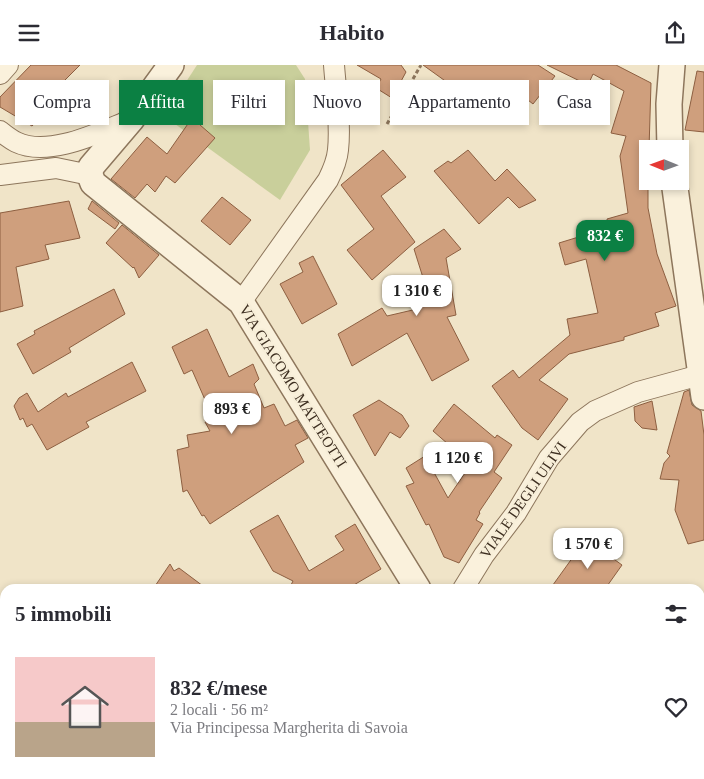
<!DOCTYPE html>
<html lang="it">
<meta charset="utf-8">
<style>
:root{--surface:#fff;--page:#f7f7f7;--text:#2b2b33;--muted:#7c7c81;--line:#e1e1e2;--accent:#0b8043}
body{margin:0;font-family:Georgia,serif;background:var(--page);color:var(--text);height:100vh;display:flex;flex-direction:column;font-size:19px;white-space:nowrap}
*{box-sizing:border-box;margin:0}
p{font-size:16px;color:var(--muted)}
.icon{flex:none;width:28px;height:28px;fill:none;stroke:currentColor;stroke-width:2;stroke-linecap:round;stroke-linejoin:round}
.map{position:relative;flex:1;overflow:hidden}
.drawer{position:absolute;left:0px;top:519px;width:705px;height:196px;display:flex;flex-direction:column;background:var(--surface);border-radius:15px 15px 0 0;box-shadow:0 2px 8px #0003}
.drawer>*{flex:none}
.hud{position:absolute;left:15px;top:15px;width:675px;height:45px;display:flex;gap:10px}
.needle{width:32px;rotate:271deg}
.tools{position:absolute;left:639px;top:75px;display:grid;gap:10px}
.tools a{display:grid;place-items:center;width:50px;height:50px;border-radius:0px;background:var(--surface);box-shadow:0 2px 8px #0003;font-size:25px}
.price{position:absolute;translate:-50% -42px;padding:0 11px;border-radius:10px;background:#fff;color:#222;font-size:16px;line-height:32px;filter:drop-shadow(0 1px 2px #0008)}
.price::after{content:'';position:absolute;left:50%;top:30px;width:15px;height:11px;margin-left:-8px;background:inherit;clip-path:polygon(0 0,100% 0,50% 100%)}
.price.on{background:var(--accent);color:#fff}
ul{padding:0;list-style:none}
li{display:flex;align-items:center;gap:15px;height:125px;padding:0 15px}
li+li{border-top:1px solid var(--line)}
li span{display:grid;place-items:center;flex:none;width:140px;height:100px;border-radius:0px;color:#555}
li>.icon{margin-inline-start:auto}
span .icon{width:60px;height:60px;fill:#fffc;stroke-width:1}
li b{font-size:21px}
h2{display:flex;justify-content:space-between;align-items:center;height:60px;padding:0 15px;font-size:21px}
.pill{padding:0 18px;border-radius:0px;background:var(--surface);box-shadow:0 2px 8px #0003;font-size:18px;line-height:45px}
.pill.on{background:var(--accent);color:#fff}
header{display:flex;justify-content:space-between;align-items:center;height:65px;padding:0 15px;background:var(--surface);font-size:22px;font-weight:700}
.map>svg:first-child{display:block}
.green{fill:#c9cf9b}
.building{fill:#cf9f7d;stroke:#8d5f41}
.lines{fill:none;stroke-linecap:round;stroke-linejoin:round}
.minor-casing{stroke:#8d765c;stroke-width:22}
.tertiary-casing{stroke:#8d765c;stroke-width:28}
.path{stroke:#8d765c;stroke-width:3;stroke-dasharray:4 2.5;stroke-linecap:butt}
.minor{stroke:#faf1dc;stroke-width:20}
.tertiary{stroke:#faf1dc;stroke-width:25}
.labels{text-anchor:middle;stroke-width:4.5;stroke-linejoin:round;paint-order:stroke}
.street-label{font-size:15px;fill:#3d2e20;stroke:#f7eed8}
</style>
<header><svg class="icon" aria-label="menu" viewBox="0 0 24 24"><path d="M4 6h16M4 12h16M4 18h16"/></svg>Habito<svg class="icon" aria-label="share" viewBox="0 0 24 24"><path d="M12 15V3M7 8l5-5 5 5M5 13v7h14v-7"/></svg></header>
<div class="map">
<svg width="704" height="714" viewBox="0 0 704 714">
<rect width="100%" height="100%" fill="#f0e4c8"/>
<path class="green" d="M197,0H296L305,14L310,85L280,135L164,51Z"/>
<path class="building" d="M31,0H80L54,26L61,33L32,61L0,42V32Z
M357,0H401L406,7L392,33L376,23L381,14Z
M423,0H538L555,11L533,39L523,31L501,56Z
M547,0H616L651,18L649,84H648V143L657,189L676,241L655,248L659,261L624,272V275L569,289L539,315L568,334L538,375L522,363L492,321L513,305L519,313L570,270L567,254L598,248L586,194L565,200L559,178L608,163L607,154L628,148L620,91L626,71L611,68L624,26L593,9L588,20Z
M697,6L704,7V67L685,65Z
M192,53L215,73L175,118L166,111L155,127L147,119L135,133L111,114L147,72L167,89Z
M383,85L406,112L381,131L415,177L372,215L347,185L374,164L341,120Z
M468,85L495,116L507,104L536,135L519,143L508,132L479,159L434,106L448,96L451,98Z
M222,132L251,155L230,180L201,156Z
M69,136L80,173L45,180L49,194L16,202L23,241L0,247V148Z
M92,136L119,158L115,164L88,144Z
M122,160L159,190L139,213L134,202L133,203L106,178Z
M444,164L461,184L446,193L456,250L447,252L469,295L432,316L407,268L352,301L338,269L382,243L387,251L417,244V233L425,219L414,184Z
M313,191L337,239L302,259L280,219L303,207L299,198Z
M114,224L125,249L69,283L71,287L33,309L17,279L35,269L34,266Z
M207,264L229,312L253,299L259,314L254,319L264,343L274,339L285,361L297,355L308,373L295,380L304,397L210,459L204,450L202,451L187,425L183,427L177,385L189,382L187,370L210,366L205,357L213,353L192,305L184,309L172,282Z
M132,297L146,326L86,357L89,362L47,385L32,359L27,362L23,353L20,355L14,341L19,333L27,328L38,347L66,328L68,332Z
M689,325L692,340L701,346L704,370V475L688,479L675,445L679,415L660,414L664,398L670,391L667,388L684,327Z
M379,335L402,350L409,361L400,373L390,367L375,391L353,350Z
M652,336L657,365L642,363L635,356L634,342Z
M454,339L495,373L497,370L512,380L494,407L502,413L479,447L480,448L476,455L483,459L459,498L444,492L429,459L426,460L406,421L414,418L406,403L425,391L448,433L471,399L433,366Z
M278,450L309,506L344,485L335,471L355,459L381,504L347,524H289L293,516L273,506L250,466Z
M586,474L622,500L605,524H550Z
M170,499L174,506L179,503L207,524H153Z"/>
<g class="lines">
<g class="minor-casing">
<path id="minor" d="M0,9L8,0
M0,66C5,70 10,74 16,77C49,93 100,67 131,55
M0,110L56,103L90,110
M241,237L328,115C333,105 337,96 338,85C341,58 336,28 334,0
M463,524L484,490L516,448L549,393L580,357L595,346L638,327L700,310
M0,665L5,669
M64,710L70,714
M322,714L325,710"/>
</g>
<g class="tertiary-casing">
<path id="tertiary" d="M171,0L131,55L91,102L90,110L93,118L241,237L418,524
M670,84L669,39L672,0
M674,116L704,332
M541,710L545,714"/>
</g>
<path class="path" d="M387,59L421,0"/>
<use href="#minor" class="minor"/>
<use href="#tertiary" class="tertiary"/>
</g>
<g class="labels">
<g class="street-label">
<text transform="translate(293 321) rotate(58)" y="5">VIA GIACOMO MATTEOTTI</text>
<text transform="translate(523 435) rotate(-55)" y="5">VIALE DEGLI ULIVI</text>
</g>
</g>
</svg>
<div class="tools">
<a><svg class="needle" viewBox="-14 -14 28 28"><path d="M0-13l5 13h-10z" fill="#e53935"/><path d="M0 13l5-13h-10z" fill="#7c7c81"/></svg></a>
</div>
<b class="price on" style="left:605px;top:197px">832 €</b>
<b class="price" style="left:417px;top:252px">1 310 €</b>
<b class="price" style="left:232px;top:370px">893 €</b>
<b class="price" style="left:458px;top:419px">1 120 €</b>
<b class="price" style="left:588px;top:505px">1 570 €</b>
<div class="hud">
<a class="pill">Compra</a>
<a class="pill on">Affitta</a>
<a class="pill">Filtri</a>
<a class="pill">Nuovo</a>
<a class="pill">Appartamento</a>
<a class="pill">Casa</a>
</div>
<section class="drawer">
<h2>5 immobili<svg class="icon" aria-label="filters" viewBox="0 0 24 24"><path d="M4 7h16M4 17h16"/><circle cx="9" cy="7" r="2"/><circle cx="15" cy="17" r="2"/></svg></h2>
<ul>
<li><span style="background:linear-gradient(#f6c9c9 65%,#b9a48a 0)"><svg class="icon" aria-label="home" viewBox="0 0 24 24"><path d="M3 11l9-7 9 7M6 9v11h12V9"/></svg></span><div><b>832 €/mese</b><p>2 locali · 56 m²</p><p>Via Principessa Margherita di Savoia</p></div><svg class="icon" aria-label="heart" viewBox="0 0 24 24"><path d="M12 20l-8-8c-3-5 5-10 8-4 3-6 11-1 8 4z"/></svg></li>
</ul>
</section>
</div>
